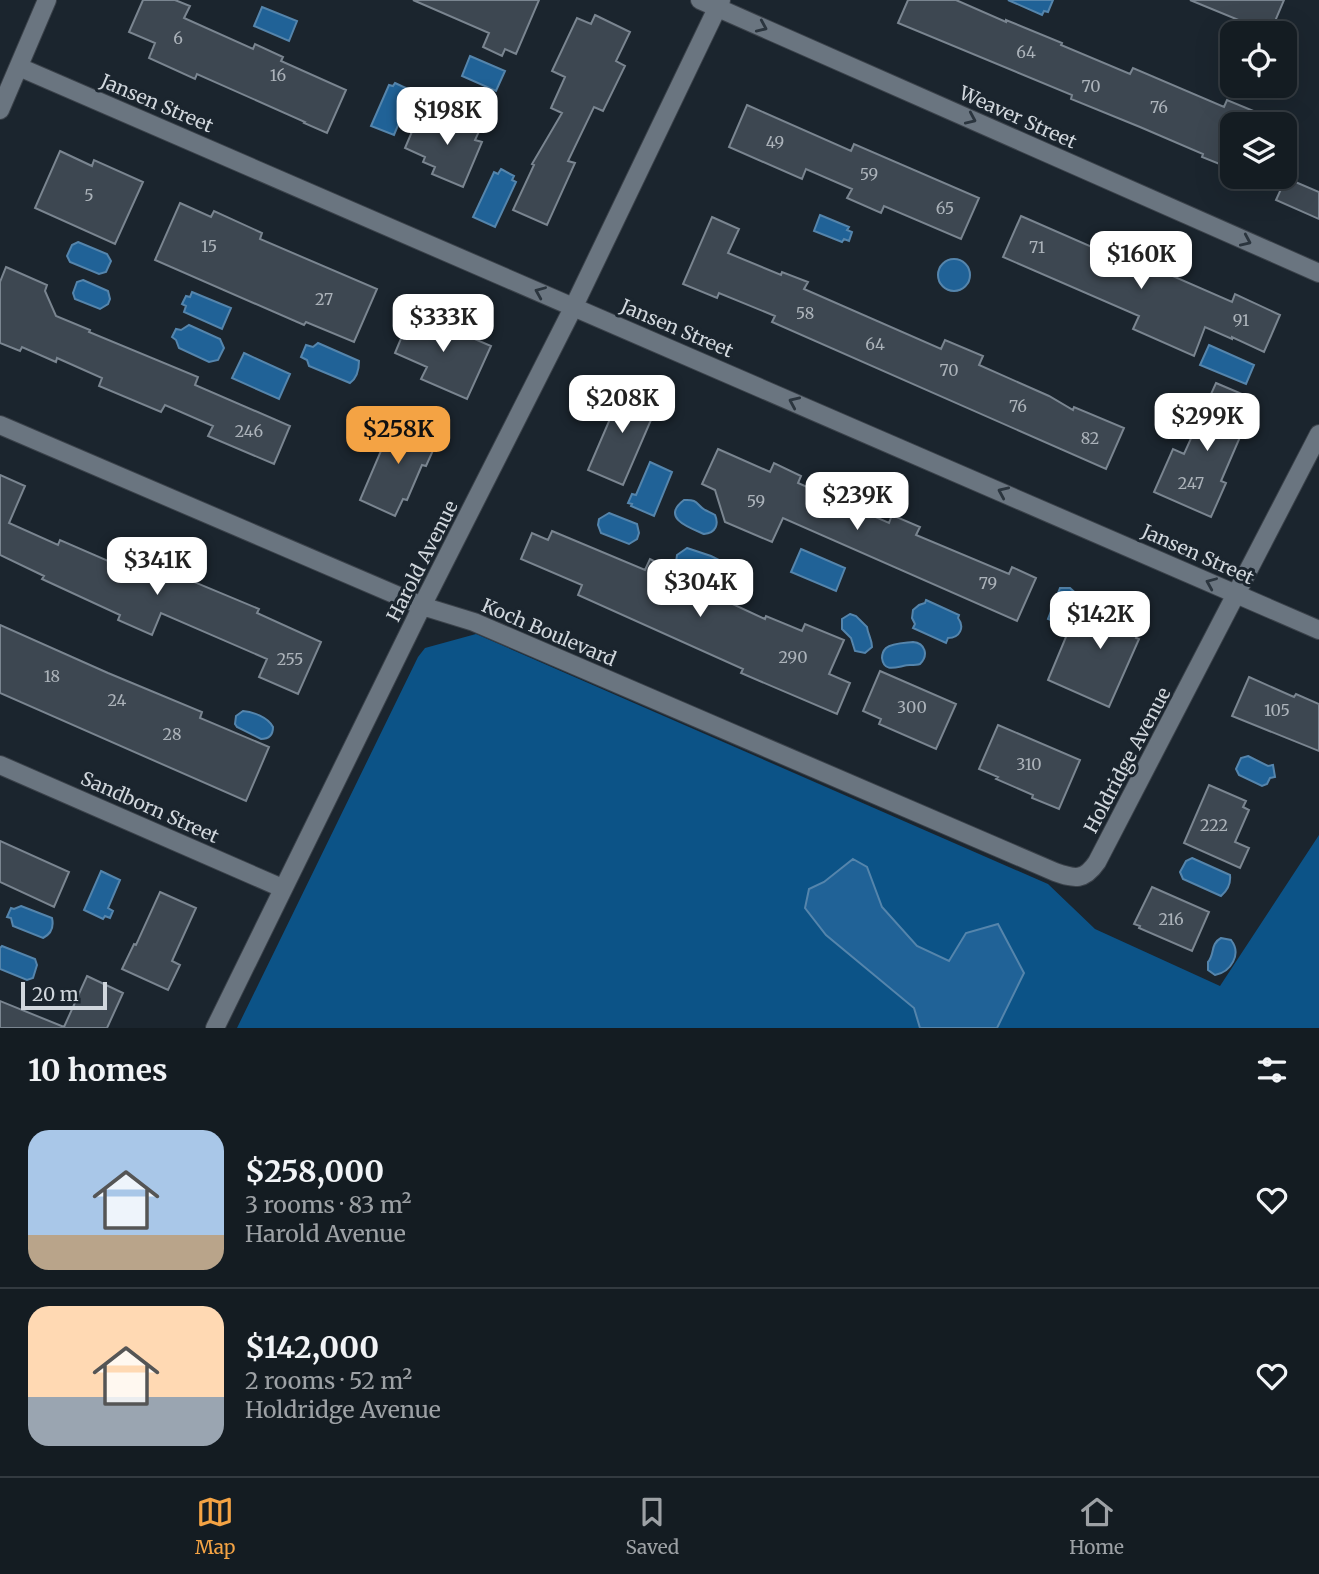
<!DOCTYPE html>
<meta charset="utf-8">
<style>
:root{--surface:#141c22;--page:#1d252a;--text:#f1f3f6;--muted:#9da1a5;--line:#333a40;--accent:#f4a344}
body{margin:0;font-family:Merriweather,serif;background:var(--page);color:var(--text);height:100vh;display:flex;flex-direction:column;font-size:26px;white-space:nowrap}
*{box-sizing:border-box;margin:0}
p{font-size:23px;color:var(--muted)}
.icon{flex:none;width:38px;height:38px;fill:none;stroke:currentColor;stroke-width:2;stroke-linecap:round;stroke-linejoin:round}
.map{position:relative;height:1028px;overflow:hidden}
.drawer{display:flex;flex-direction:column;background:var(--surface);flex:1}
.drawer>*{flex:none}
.tools{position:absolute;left:1220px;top:21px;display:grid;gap:14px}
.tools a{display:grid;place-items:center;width:77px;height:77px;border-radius:14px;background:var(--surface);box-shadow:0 7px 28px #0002,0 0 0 2px var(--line);font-size:35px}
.scale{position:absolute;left:21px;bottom:18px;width:86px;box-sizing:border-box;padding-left:7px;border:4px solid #d1d7dd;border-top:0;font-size:19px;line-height:24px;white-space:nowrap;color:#d1d7dd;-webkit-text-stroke:5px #1b252e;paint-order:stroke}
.price{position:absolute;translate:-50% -60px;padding:0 16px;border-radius:14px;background:#fff;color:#222;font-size:23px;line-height:46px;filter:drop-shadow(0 2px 4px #0008)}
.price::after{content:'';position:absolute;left:50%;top:42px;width:21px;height:16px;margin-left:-10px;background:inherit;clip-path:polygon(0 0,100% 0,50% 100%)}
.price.on{background:var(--accent);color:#111}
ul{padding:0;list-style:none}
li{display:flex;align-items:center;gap:21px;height:175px;padding:0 28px}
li+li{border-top:2px solid var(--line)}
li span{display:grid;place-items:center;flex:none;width:196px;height:140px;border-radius:21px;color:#555}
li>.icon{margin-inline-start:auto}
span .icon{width:84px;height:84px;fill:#fffc;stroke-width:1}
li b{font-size:30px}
h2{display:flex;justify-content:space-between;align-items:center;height:84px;padding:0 28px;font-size:30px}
.dock{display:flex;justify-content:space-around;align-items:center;height:98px;border-top:2px solid var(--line);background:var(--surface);font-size:19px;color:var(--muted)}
.dock a{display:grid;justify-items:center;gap:4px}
.dock .on{color:var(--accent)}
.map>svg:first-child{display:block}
.forest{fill:#0c5387}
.water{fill:#206297;stroke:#5585ac;stroke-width:2}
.building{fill:#3d4751;stroke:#7a8590;stroke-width:2}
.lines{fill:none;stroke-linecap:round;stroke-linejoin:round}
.minor-casing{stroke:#3b424a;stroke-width:20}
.minor{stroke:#6a7580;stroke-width:18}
.oneway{stroke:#2b353e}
.labels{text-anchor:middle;stroke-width:6;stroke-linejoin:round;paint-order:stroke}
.number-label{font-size:16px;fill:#acb3ba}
.street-label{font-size:19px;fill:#d1d7dd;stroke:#1b252e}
</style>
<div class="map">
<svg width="1319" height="1028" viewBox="0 0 1319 1028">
<rect width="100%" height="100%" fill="#1b252e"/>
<path class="forest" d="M476,634L1048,884L1095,929L1220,986L1319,835V1028H997L1024,973L966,933L949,961L918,947L882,907L867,868L853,859L824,882L810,889L826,935L914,1008L920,1028H237L418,657L425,648Z"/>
<path class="water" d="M1008,0H1053L1048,12L1044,11L1042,15Z
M262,7L297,21L289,41L254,26Z
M470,56L505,71L496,91L462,76Z
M395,83L408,89L406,93L411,94L394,135L371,126L389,85L393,86Z
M501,169L514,176L512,180L516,182L495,227L473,217L494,172L498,174Z
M820,215L849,227L847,230L852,232L849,241L844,239L842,242L814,231Z
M78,242L107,254L111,261L106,272L99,274L70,262L67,256L72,245Z
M938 275a16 16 0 1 1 32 0a16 16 0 1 1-32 0Z
M83,280L108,291L110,299L108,304L100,309L75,299L73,293L77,282Z
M192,292L231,308L222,329L184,312L186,306L182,304L186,296L190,297Z
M189,325L220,339L224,348L218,360L209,362L179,348L176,340L172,337L176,329L181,330Z
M318,343L359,361C359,369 357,378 350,383L309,366L307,360L301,357L306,345L313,347Z
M1209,345L1254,365L1246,384L1200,365Z
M244,353L290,374L279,399L232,378Z
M650,462L672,472L654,516L631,506L632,504L628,503L632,494L636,495Z
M684,500C699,499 696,505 705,510C709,512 712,513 715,515C719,524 716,533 704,534C690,528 660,518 684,500Z
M609,513L637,524L639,533L637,539L629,544L601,533L598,525L599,519Z
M687,548L711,556L725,563L730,571C728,581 725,589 714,587L708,579L701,575L680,569L676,562L677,555Z
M801,549L845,568L836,591L791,572Z
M1060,588H1070L1079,596L1066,626L1048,619Z
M926,600L959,615L958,618C965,627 960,638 948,638L946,643L913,628L915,624L912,618L913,610L919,605L925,603Z
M850,614L856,616L867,627C868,635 872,639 872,647L865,653L855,651L851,638L842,629V619Z
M913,642C925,643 929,655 920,664C917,665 913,665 910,665C900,665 884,675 882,658C882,654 883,651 886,648C892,643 905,643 913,642Z
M243,711C253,712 268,717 273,727C273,735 269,739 261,739L237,727L235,724L236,716Z
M1248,756L1268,766L1273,765L1275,777L1270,778L1267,784L1262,786L1239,775L1236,769L1241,758Z
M1192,858L1230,875C1231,884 1228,890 1221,896L1183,879L1180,872L1186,861Z
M853,859L867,867L882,907L917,946L949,961L966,933L998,924L1024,973L997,1028H920L914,1008L826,935L805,908L809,889L824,882Z
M101,871L120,880L108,908L113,911L110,918L105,916L103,919L84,910Z
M21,906L52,918C54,927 51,934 43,938L13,926L11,918L7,917L11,908L14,909Z
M1221,938L1231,940C1242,954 1231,972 1215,975L1208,970V962C1215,954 1210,944 1221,938Z
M2,946L35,959L37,965L33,978L27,980L0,969V948Z"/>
<path class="building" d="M143,0H175L190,6L184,18L253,49L255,44L283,57L281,61L346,90L327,133L304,123L305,122L197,74L195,79L149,58L155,43L129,32Z
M413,0H539L516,54L505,49L502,56L483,47L489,33Z
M908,0H956L1006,22V20L1062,43L1061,45L1130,74L1133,68L1224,107L1227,100L1285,124H1232V169L1202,157L1203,154L1140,127L1071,99L1072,95L898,23Z
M1190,0H1284L1270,33Z
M595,15L630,32L616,61L625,66L603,111L594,107L568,161L575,163L547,225L513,210L534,165L532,164L562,113L551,108L565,77L552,71L577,18L591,24Z
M747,105L851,151L854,144L979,198L961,239L884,206L881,213L847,198L852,189L806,169L802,179L729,147Z
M458,114L482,125L475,140L482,142L463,187L432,174L435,167L423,162L425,157L405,148L419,115L452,129Z
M60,151L92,166L94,160L143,182L115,244L35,208Z
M1286,178L1319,192V219L1276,200Z
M180,203L211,217L214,211L262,233L260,239L377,289L354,342L306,322L304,325L155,260Z
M1021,216L1156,275L1159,270L1232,302L1235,294L1280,315L1264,352L1232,337V339L1205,327L1194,356L1133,329L1139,316L1003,257Z
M712,217L739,229L728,253L781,275L782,272L808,282L804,289L941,349L945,340L983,356L979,365L1049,396L1073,410L1074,407L1124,428L1106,469L772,322L775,316L719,293L717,298L683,284Z
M6,267L47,285L45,291L56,316L90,330L89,332L198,377L195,385L290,426L274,464L208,436L213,426L165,405L161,412L99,386L102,378L57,358L56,362L22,347L20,351L0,343V282Z
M412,312L491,346L467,399L421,379L427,367L395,353Z
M1216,383L1256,400L1221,481L1226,483L1211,517L1154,492L1173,449L1184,454Z
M614,387L657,406L623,485L588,470L610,419L602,415Z
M395,418L439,437L426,466L422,465L407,500L403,499L395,516L360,500Z
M718,449L770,472L774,463L801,476L798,483L889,523L892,515L920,527L916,535L1009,574L1012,567L1036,578L1017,621L783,518L772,542L725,522L715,490L702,484Z
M0,475L25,486L9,523L58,545L60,540L138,574L144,561L259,609L257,613L321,642L298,694L259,677L267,659L161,613L152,635L118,620L120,615L42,579L44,576L0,555Z
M552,531L645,570L650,559L692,579L697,577L704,580L713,595L765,619L766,616L802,631L805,624L844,640L829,674L850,683L837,714L741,673L743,669L578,595L582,585L521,559L532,533L548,540Z
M1105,593L1148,611L1136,638L1139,639L1109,707L1048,680L1068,632L1078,636L1089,609L1096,613Z
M0,625L108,673L202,712L200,718L269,747L246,801L0,693Z
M880,671L956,704L936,749L879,724L881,719L863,711Z
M1249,677L1294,697L1296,694L1319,704V751L1232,716Z
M998,725L1080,760L1059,809L1032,798L1033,795L996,779L998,777L979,769Z
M1209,785L1246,801L1243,807L1249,810L1235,842L1249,848L1240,868L1184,843Z
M0,841L69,872L54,907L0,882Z
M1152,887L1209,912L1192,951L1139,928L1140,926L1134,924Z
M160,892L196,908L172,961L180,965L168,990L122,969L134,944L136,945Z
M87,976L123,993L107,1028H0V1001L64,1027Z"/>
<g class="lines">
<g class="minor-casing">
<path id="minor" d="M700,0L1319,273
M19,67L1319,630
M0,110L47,0
M0,425L422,606L474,622L1055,872C1075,879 1084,881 1097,862L1319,434
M0,765L282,888
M215,1028L422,606L574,306L721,0"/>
</g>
<use href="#minor" class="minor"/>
</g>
<defs><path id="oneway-chevron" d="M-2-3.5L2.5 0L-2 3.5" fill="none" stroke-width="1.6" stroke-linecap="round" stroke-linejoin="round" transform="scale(1.75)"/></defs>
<g class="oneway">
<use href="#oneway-chevron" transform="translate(762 27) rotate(24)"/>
<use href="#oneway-chevron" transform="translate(971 119) rotate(24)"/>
<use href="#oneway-chevron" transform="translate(1246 241) rotate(24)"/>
<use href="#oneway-chevron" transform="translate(540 292) rotate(-157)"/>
<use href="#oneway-chevron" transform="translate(794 402) rotate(-156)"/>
<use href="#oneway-chevron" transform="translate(1003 492) rotate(-156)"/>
<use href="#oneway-chevron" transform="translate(1211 583) rotate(-157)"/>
</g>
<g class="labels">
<g class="number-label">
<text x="178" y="44">6</text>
<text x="1026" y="58">64</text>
<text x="278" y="81">16</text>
<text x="1091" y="92">70</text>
<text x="1159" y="113">76</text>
<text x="775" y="148">49</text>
<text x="869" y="180">59</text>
<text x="89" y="201">5</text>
<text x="945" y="214">65</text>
<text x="209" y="252">15</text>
<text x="1037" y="253">71</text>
<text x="324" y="305">27</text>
<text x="805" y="319">58</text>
<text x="1241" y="326">91</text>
<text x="875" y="350">64</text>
<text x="949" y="376">70</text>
<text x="1018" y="412">76</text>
<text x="249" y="437">246</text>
<text x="1090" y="444">82</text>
<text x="1191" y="489">247</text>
<text x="756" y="507">59</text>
<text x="988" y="589">79</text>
<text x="793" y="663">290</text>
<text x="290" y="665">255</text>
<text x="52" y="682">18</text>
<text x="117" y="706">24</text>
<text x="912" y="713">300</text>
<text x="1277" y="716">105</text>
<text x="172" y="740">28</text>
<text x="1029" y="770">310</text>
<text x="1214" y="831">222</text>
<text x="1171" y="925">216</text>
</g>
<g class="street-label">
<text transform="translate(157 103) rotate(23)" y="7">Jansen Street</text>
<text transform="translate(1018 117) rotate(24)" y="7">Weaver Street</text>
<text transform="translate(677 328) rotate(23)" y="7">Jansen Street</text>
<text transform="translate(1198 554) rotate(24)" y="7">Jansen Street</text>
<text transform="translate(422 561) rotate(-63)" y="7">Harold Avenue</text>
<text transform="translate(549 632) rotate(23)" y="7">Koch Boulevard</text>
<text transform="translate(1127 760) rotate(-62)" y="7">Holdridge Avenue</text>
<text transform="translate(150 807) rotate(24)" y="7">Sandborn Street</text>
</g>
</g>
</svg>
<div class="tools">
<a><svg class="icon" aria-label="locate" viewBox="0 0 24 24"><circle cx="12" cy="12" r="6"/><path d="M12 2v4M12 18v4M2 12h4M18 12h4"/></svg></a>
<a><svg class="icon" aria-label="layers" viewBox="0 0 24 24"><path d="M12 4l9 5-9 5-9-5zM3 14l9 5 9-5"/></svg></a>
</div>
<div class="scale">20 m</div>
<b class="price" style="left:447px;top:147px">$198K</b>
<b class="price" style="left:1141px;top:291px">$160K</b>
<b class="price" style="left:443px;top:354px">$333K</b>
<b class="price" style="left:622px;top:435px">$208K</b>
<b class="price" style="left:1207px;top:453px">$299K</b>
<b class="price on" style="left:398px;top:466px">$258K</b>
<b class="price" style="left:857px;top:532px">$239K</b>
<b class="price" style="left:157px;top:597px">$341K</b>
<b class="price" style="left:700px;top:619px">$304K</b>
<b class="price" style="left:1100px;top:651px">$142K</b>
</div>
<section class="drawer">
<h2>10 homes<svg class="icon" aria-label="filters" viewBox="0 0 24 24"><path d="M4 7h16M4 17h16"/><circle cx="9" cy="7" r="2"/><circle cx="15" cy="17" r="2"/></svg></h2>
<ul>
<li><span style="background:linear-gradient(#a9c7e8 75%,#b9a48a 0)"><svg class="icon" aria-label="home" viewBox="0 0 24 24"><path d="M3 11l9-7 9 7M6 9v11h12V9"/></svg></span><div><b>$258,000</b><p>3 rooms · 83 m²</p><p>Harold Avenue</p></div><svg class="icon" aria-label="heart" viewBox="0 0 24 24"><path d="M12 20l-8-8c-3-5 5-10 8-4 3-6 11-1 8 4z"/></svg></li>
<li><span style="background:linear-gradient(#ffd9b3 65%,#9aa5b1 0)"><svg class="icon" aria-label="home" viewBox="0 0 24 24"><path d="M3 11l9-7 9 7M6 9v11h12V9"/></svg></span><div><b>$142,000</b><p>2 rooms · 52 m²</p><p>Holdridge Avenue</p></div><svg class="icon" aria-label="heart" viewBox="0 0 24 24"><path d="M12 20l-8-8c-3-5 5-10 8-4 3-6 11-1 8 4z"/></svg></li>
</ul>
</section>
<nav class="dock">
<a class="on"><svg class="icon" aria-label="map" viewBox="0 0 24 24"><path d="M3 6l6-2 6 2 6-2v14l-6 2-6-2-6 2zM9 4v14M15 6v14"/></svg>Map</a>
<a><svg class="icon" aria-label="saved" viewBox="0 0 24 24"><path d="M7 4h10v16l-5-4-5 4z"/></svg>Saved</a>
<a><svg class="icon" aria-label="home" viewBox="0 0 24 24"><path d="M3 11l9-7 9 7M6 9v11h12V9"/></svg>Home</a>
</nav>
